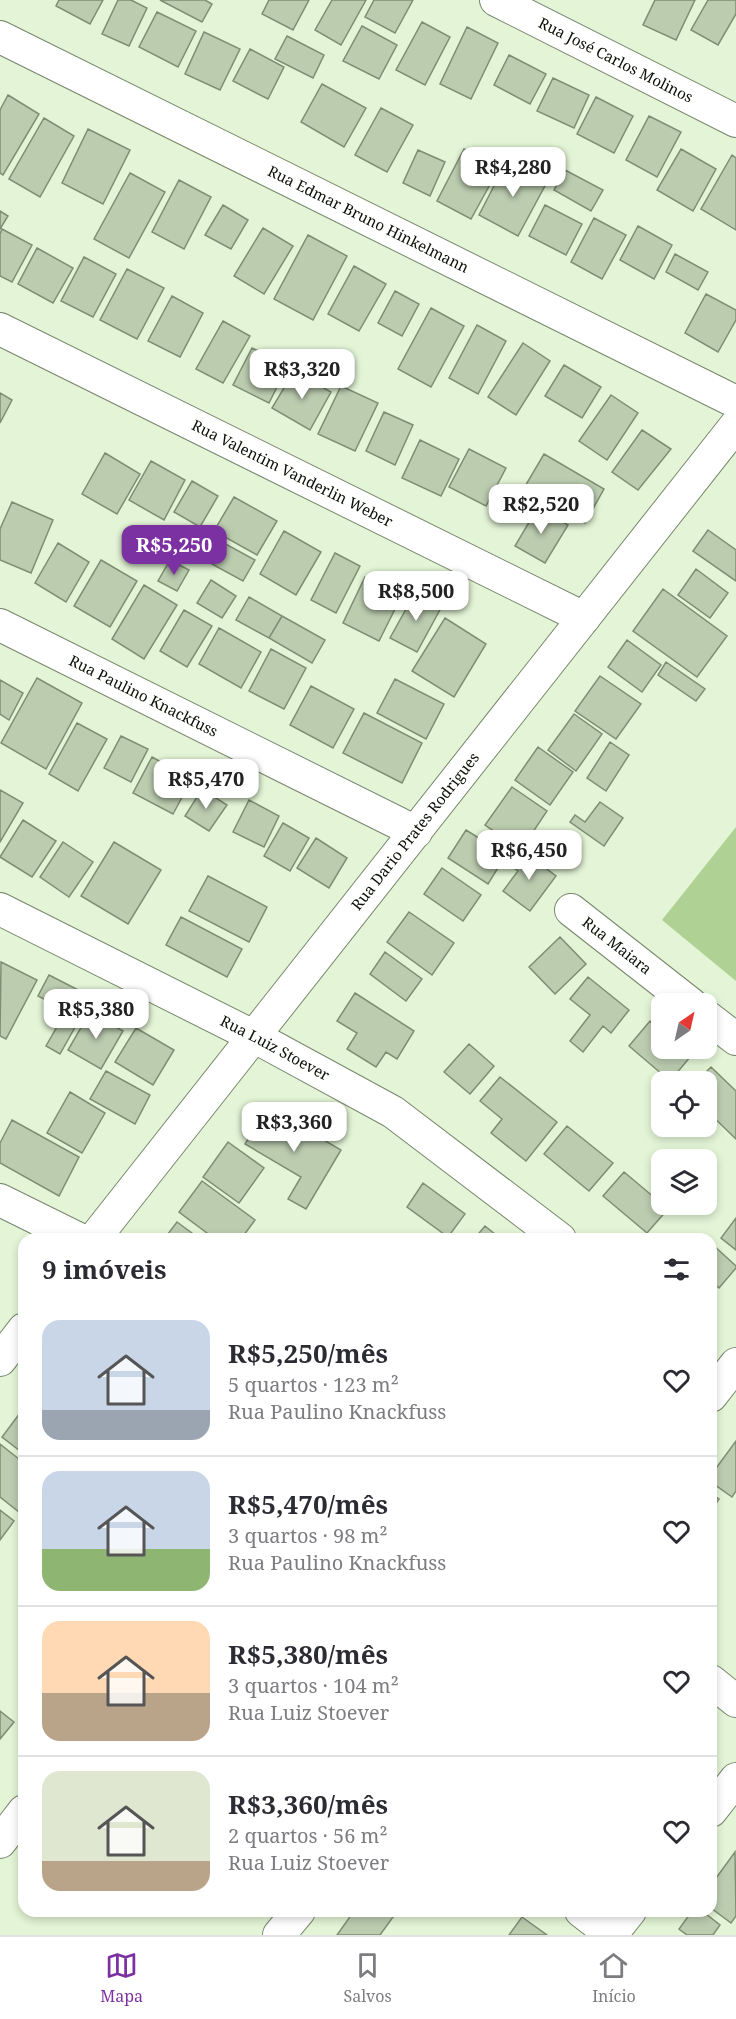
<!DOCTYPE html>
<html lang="pt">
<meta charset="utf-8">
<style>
:root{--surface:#fff;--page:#f7f7f7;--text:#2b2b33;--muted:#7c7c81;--line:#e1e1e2;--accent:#7c31a3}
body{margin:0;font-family:"Noto Serif",serif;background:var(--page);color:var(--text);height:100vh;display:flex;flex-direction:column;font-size:22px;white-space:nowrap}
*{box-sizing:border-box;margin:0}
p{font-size:20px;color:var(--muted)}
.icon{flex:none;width:33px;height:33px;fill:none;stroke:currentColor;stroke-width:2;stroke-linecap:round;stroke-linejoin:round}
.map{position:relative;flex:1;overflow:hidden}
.side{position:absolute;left:18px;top:1233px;width:699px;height:684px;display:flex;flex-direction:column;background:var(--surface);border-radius:18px;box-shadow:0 3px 9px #0003}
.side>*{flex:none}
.needle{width:39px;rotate:34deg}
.controls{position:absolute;left:651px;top:993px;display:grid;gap:12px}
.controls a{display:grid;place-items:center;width:66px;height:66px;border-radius:12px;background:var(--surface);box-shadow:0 3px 9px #0003;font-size:30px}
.price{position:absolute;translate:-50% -51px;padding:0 14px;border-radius:12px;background:#fff;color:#222;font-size:20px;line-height:39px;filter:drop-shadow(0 2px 3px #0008)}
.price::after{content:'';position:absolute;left:50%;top:36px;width:18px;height:14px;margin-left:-9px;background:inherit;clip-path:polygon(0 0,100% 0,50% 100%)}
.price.current{background:var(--accent);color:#fff}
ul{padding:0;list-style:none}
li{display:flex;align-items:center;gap:18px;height:150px;padding:0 24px}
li+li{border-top:2px solid var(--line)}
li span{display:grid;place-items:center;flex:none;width:168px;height:120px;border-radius:18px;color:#555}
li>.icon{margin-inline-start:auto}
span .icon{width:72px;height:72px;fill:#fffc;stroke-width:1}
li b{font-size:26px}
h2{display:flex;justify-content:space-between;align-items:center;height:72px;padding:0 24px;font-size:26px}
.dock{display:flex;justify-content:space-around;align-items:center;height:84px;border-top:2px solid var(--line);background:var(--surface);font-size:16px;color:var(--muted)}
.dock a{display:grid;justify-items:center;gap:3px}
.dock .current{color:var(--accent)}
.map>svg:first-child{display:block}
.green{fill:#afd193}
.building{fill:#bbccaf;stroke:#7e8e72;stroke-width:1.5}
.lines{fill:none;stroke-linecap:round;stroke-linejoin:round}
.street-casing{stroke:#78876c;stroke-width:34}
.street{stroke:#fff;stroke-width:32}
.labels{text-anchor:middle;stroke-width:5;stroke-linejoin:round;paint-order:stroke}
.street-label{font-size:15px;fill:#0c1107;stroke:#e3f5d6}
</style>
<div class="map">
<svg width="736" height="1935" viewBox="0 0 736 1935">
<rect width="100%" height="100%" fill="#e3f5d6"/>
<path class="green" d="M736,827V981L662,920Z"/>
<path class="building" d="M59,0H103L90,24L56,6Z
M118,0H131L147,8L129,46L102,34Z
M160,0H205L212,4L202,22Z
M269,0H309L293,30L262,14Z
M332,0H366L341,45L315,30Z
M374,0H413L395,33L365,17Z
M655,0H695L676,40L643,25Z
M708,0H736V14L718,45L691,30Z
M157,12L196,31L178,67L139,47Z
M422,22L450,37L425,85L396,70Z
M362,26L397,45L379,79L343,61Z
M467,27L498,43L471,99L440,84Z
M204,32L240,49L220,90L185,74Z
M287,36L324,55L313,78L275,59Z
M250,49L284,67L268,99L233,81Z
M509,55L546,74L530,104L494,85Z
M553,78L589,95L574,128L537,111Z
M322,84L366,108L344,147L301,122Z
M8,95L39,114L3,175L0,173V110Z
M596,97L633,116L614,153L577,134Z
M381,108L413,125L387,172L355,155Z
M649,116L681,132L657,177L626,160Z
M44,118L74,136L40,197L9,179Z
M88,129L130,150L103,204L62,183Z
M464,149L499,168L471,219L437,201Z
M681,149L716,169L693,211L657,190Z
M418,150L445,162L430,196L403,183Z
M732,155L736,158V230L701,209Z
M507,161L547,182L518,236L479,215Z
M565,170L603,190L591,211L554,190Z
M130,173L165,192L129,258L94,239Z
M179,180L211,197L184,249L152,232Z
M223,205L248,220L231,249L205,235Z
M545,205L582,224L566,255L529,236Z
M0,211L8,216L0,229Z
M594,218L626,235L602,279L571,262Z
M638,226L672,245L654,279L620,260Z
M263,228L293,246L264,294L234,276Z
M2,229L32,245L12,282L0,276V234Z
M308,235L347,256L313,320L274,299Z
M37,248L73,268L53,303L18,284Z
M675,254L708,272L698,290L666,272Z
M84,257L116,274L93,317L61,301Z
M354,266L386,284L359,331L328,314Z
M127,269L164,288L137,339L100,320Z
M395,291L419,304L402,336L378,323Z
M706,294L736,310V320L718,352L685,333Z
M172,296L203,313L180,357L148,341Z
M431,308L464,326L431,387L398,369Z
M223,321L250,336L223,383L196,369Z
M477,325L506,341L478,394L449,378Z
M523,343L550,361L516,415L488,397Z
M252,348L288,365L269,403L233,385Z
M564,365L601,387L582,418L545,396Z
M294,371L331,392L310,430L272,408Z
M341,386L378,403L355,451L318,434Z
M0,393L12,400L0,423Z
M611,395L638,413L607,460L579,441Z
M384,412L413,425L395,465L366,451Z
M642,430L671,449L638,490L612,472Z
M420,440L459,459L441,496L402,478Z
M469,449L506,468L486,506L449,487Z
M105,453L140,474L117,514L82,494Z
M544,454L604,489L585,523L524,488Z
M151,461L185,480L164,520L129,500Z
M192,481L218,496L200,527L174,512Z
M234,497L277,521L257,555L214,531Z
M12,502L53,520L31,573L0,560V529Z
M538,507L568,525L545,563L515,546Z
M708,530L736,550V581L693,551Z
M284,531L321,552L296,595L260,574Z
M211,536L255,560L243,581L199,557Z
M58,543L89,562L66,602L35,583Z
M335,553L360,566L336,613L311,600Z
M101,560L137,581L110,627L74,606Z
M170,560L189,570L177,591L158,581Z
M696,569L728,593L710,618L678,595Z
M365,577L402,595L379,641L343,623Z
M211,580L236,596L222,618L197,603Z
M144,585L177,605L144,659L112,639Z
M663,589L727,636L697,677L633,631Z
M416,591L442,606L417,652L390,638Z
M249,597L282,616L269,638L236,620Z
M184,610L212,626L187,667L160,651Z
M282,616L325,640L312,663L269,638Z
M445,618L486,644L454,697L412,671Z
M219,628L261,652L241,688L199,664Z
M627,640L661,665L642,692L608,667Z
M271,649L306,668L284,709L249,691Z
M666,662L705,689L696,701L658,675Z
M600,676L641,704L616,739L575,711Z
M37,678L82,703L46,769L1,743Z
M395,679L444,704L426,739L377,713Z
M0,680L23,693L9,720L0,714Z
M311,686L354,709L333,748L290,725Z
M364,713L422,743L402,783L343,753Z
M574,714L602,734L576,771L548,750Z
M77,723L107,739L78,791L49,774Z
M121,736L148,749L131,782L104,768Z
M610,742L629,755L606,791L587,778Z
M538,747L573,772L550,805L515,780Z
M152,757L192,779L173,814L133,793Z
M512,787L547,811L521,850L485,825Z
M202,789L227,805L209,831L185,816Z
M0,790L23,803L0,842Z
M249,800L279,816L264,847L233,832Z
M600,802L623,818L604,846L570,822L575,815L585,822Z
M23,820L56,841L32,877L0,857Z
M283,823L309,838L290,871L264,856Z
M466,830L506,855L488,884L448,858Z
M316,838L347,858L329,888L297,868Z
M63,842L93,862L69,897L40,877Z
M114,842L161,870L128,924L81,896Z
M523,851L556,876L530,911L503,891L518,871L511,866Z
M442,868L481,895L463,921L424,894Z
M208,876L267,907L249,942L189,911Z
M409,912L454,943L432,975L387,942Z
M181,917L242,949L227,977L166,945Z
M560,937L586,964L555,994L529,967Z
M385,952L422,979L406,1001L370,974Z
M1,962L37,980L6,1039L0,1036Z
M49,975L92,997L60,1054L46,1046L66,1011L38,996Z
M588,977L629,1010L611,1033L603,1026L583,1052L570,1041L590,1015L570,999Z
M355,993L414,1031L397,1059L386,1052L376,1067L347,1049L357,1033L337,1021Z
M90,1012L123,1031L101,1069L68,1050Z
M650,1021L662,1031V1048H682L691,1056L670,1081L629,1046Z
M136,1028L174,1050L153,1085L115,1062Z
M469,1044L494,1066L470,1094L444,1072Z
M711,1067L736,1091V1139L706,1110V1082H696Z
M106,1071L150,1095L135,1124L90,1099Z
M500,1077L557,1122L526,1161L491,1133L502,1119L480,1101Z
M70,1092L105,1113L82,1153L47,1133Z
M268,1107L341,1150L306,1209L288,1199L301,1177L245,1144Z
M12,1120L79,1157L59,1196L0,1163V1143Z
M567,1126L613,1163L589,1191L544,1154Z
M228,1142L264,1168L239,1203L203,1177Z
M624,1172L668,1209L647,1233L603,1196Z
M202,1181L255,1220L241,1239H215L179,1212Z
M423,1183L465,1214L448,1237L407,1207Z
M736,1218V1250L721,1238Z
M177,1222L200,1239H164Z
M485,1226L501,1239H474Z
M713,1245L736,1266V1268L719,1288L711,1281V1247Z
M23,1409L24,1410V1454L2,1437Z
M736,1441V1491L732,1497L711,1482V1475Z
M0,1444L24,1463V1516L0,1497Z
M711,1494L719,1499L711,1511Z
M0,1510L14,1521L0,1540Z
M0,1711L14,1722L0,1739Z
M735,1852L736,1916L731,1923L711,1908V1885Z
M348,1911H386L393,1917L380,1935H337L352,1914Z
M692,1911H702L720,1925L713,1935H687L679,1929Z
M522,1917L547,1935H509Z"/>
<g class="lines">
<g class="street-casing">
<g id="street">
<path id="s1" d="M496,0L736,121"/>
<path id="s2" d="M0,37L736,402"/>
<path id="s3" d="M0,329L584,618"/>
<path id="s4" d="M0,625L416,832"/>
<path id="s5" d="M0,909L255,1037L393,1112L560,1239"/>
<path id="s6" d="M571,910L691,1004"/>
<path d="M706,1016L736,1039"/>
<path d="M0,1200L79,1239"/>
<path id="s7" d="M94,1239L736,425"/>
<path d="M0,1360L24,1329"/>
<path d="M711,1396L736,1364"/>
<path d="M711,1681L736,1701"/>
<path d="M711,1811L736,1779"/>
<path d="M0,1842L24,1811"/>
<path d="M581,1911L612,1935"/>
<path d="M279,1935L299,1911"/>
<path d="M611,1935L630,1911"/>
</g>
</g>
<use href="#street" class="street"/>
</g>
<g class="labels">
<g class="street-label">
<text dy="5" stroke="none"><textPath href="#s1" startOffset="134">Rua José Carlos Molinos</textPath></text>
<text dy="5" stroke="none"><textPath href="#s2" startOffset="411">Rua Edmar Bruno Hinkelmann</textPath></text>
<text dy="5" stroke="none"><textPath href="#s3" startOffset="326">Rua Valentim Vanderlin Weber</textPath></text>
<text dy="5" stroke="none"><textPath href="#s4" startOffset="160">Rua Paulino Knackfuss</textPath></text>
<text dy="5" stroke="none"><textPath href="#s7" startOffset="519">Rua Dario Prates Rodrigues</textPath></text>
<text dy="5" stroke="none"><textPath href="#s6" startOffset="58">Rua Maiara</textPath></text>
<text dy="5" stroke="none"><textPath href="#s5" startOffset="308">Rua Luiz Stoever</textPath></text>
</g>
</g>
</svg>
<div class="controls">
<a><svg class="needle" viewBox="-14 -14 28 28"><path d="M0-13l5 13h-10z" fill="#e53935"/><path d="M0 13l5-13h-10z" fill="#7c7c81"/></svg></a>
<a><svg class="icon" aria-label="locate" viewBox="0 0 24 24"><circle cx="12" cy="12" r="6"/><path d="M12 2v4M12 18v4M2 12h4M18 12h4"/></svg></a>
<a><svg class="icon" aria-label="layers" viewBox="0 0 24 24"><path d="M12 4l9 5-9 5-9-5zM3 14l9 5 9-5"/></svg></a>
</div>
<b class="price" style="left:513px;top:198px">R$4,280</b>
<b class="price" style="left:302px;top:400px">R$3,320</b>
<b class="price" style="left:541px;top:535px">R$2,520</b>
<b class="price current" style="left:174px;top:576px">R$5,250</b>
<b class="price" style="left:416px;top:622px">R$8,500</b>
<b class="price" style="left:206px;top:810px">R$5,470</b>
<b class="price" style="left:529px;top:881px">R$6,450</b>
<b class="price" style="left:96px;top:1040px">R$5,380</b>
<b class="price" style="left:294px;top:1153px">R$3,360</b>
<section class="side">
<h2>9 imóveis<svg class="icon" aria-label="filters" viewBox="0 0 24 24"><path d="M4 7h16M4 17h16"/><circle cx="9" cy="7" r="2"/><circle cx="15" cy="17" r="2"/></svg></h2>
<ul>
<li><span style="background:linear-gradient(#c9d6e8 75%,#9aa5b1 0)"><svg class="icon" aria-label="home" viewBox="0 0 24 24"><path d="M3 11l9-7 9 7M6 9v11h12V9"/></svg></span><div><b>R$5,250/mês</b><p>5 quartos · 123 m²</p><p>Rua Paulino Knackfuss</p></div><svg class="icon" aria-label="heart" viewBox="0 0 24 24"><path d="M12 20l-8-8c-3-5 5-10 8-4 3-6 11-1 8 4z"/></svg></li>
<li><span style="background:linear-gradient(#c9d6e8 65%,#8fb573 0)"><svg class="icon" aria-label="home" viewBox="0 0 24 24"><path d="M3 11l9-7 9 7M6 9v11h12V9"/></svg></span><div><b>R$5,470/mês</b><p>3 quartos · 98 m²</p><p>Rua Paulino Knackfuss</p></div><svg class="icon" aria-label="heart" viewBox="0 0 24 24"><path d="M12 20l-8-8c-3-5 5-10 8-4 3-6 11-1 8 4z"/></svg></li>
<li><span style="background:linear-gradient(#ffd9b3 60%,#b9a48a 0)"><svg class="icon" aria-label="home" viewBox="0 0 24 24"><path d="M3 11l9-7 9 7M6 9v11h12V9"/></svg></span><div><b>R$5,380/mês</b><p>3 quartos · 104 m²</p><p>Rua Luiz Stoever</p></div><svg class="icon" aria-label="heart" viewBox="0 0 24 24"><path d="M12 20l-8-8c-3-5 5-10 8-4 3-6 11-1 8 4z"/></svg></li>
<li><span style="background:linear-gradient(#dfe7d0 75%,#b9a48a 0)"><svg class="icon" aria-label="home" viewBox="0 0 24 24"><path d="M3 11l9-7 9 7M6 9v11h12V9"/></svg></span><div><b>R$3,360/mês</b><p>2 quartos · 56 m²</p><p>Rua Luiz Stoever</p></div><svg class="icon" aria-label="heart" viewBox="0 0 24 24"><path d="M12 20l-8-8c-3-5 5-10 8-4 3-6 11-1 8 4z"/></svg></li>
</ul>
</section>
</div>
<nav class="dock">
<a class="current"><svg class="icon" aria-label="map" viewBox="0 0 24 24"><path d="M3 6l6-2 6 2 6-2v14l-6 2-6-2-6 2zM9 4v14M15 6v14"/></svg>Mapa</a>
<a><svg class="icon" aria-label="saved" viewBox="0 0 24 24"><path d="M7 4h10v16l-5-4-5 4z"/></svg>Salvos</a>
<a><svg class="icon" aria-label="home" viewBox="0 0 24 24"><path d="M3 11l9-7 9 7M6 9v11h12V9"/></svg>Início</a>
</nav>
